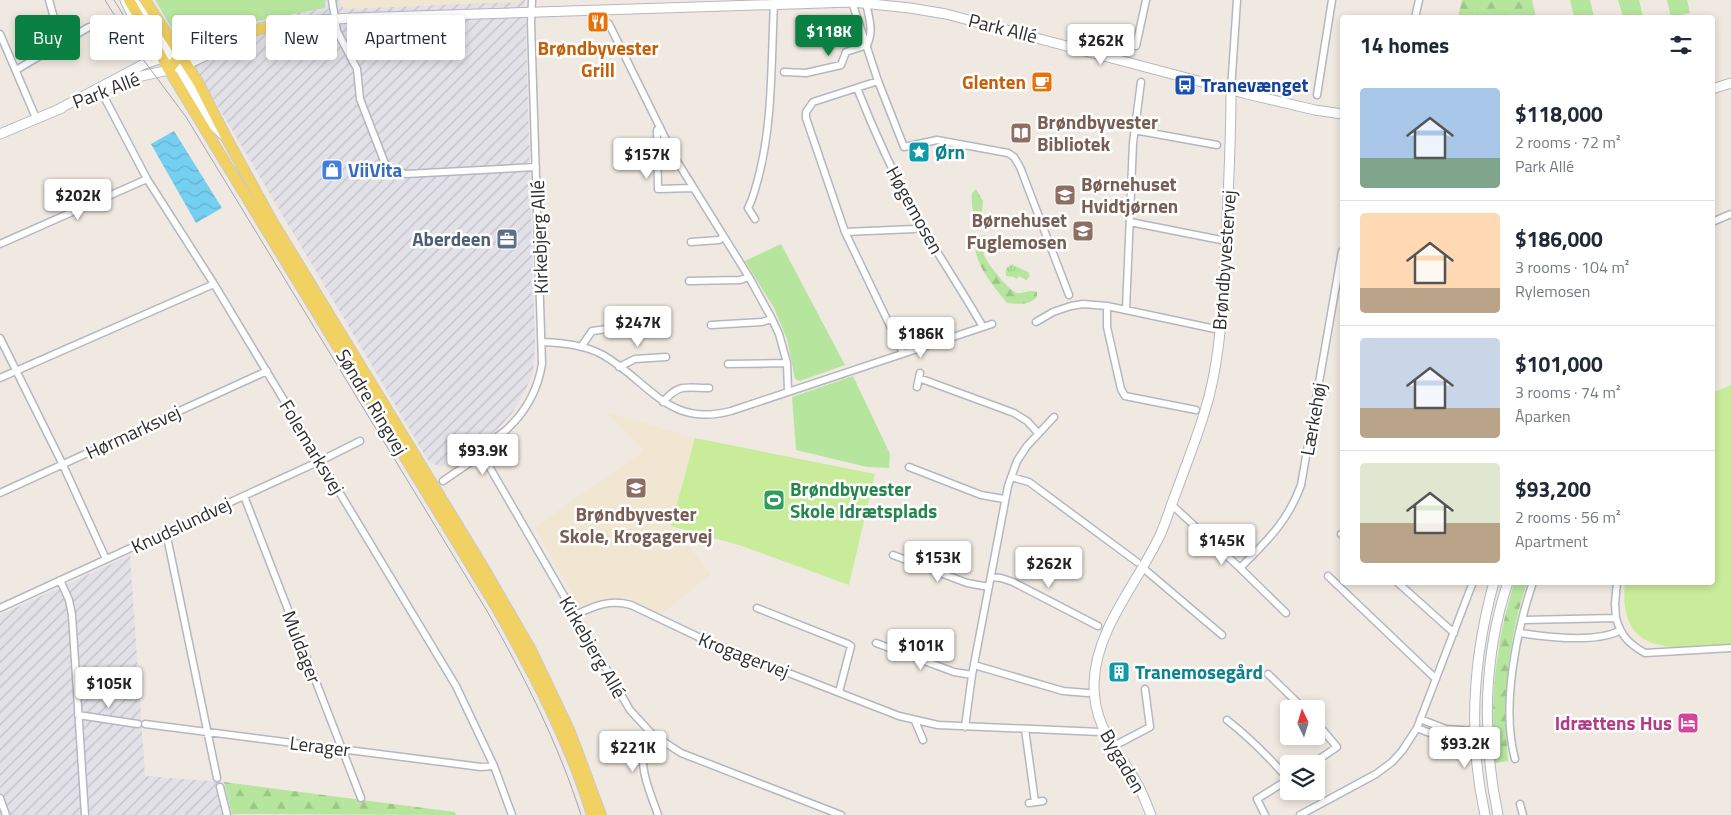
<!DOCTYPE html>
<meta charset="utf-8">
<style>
:root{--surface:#fff;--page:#f2f2f3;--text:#1f2937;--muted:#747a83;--line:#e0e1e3;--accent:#0b8043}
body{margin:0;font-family:"Titillium Web",sans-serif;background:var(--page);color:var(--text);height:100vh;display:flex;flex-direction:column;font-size:19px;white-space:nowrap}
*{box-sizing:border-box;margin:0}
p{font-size:16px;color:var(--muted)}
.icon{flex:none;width:28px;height:28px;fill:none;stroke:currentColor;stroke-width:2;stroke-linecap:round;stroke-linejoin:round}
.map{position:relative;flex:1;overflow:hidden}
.side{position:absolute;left:1340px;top:15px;width:375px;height:570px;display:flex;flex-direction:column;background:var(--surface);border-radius:5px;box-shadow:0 2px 8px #0003}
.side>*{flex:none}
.banner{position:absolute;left:15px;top:15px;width:475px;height:45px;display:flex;gap:10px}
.needle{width:32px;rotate:356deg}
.tools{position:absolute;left:1280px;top:700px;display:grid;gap:10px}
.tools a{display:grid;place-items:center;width:45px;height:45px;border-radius:5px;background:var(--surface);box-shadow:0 2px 8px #0003;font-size:25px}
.price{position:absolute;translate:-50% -42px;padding:0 11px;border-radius:5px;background:#fff;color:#222;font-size:16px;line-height:32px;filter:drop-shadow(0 1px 2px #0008)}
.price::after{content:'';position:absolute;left:50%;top:30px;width:15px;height:11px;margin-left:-8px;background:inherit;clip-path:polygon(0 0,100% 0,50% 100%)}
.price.selected{background:var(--accent);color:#fff}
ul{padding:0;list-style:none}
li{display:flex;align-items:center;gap:15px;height:125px;padding:0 20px}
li+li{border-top:1px solid var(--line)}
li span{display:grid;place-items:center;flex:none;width:140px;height:100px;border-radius:5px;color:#555}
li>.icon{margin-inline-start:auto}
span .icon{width:60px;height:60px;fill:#fffc;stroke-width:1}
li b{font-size:21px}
h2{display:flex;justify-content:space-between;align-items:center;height:60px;padding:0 20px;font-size:21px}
.chip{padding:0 18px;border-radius:5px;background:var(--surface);box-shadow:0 2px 8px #0003;font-size:18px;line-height:45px}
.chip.selected{background:var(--accent);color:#fff}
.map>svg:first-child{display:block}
.industrial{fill:url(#industrial-furrows)}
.education{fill:#f0e6d1}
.grass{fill:#b6e59e}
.forest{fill:url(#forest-firs)}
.park{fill:url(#park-tufts)}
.pitch{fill:#c9ec9a}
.water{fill:url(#water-waves)}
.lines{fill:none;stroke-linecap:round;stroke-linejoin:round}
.street-casing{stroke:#b4b7c1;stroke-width:9}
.secondary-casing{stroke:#b4b7c1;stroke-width:11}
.primary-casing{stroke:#c9c9c9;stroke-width:12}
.street{stroke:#fff;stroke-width:6}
.secondary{stroke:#fff;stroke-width:9}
.primary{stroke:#f2d163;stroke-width:10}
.tram{stroke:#a3a6b8;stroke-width:1}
.labels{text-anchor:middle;stroke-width:5;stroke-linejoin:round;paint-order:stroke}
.street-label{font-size:19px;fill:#2e2e2e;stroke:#fff}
.food-label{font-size:19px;font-weight:bold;fill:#c56008;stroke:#fff}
.transit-label{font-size:19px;font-weight:bold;fill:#164399;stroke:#fff;text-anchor:start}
.education-label{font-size:19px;font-weight:bold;fill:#785e54;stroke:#fff;text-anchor:start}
.culture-label{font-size:19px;font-weight:bold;fill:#0d838f;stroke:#fff;text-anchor:start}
.shop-label{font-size:19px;font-weight:bold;fill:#366cbe;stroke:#fff;text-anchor:start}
.service-label{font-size:19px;font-weight:bold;fill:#4e5e75;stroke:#fff;text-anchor:end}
.leisure-label{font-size:19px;font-weight:bold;fill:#27864d;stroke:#fff;text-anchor:start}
.hotel-label{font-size:19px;font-weight:bold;fill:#b23c85;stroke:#fff;text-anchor:end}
</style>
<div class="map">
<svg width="1731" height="815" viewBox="0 0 1731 815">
<defs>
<pattern id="industrial-furrows" width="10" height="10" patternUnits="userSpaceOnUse" patternTransform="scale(1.25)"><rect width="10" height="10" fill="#e3e1e8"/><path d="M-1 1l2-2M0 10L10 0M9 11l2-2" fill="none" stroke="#c3c1c7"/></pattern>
<pattern id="forest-firs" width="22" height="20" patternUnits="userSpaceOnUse" patternTransform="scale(1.25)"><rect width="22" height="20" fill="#b6e59e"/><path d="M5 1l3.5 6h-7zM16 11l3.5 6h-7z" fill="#9dc588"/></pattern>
<pattern id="park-tufts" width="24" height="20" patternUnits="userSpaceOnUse" patternTransform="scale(1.25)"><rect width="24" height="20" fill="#b6e59e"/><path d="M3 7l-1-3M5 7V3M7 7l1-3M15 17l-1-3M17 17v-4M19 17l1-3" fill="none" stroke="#9dc588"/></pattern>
<pattern id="water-waves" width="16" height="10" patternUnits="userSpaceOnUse" patternTransform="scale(1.25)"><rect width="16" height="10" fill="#75cff0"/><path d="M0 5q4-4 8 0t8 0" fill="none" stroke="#66b2ce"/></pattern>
</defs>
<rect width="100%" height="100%" fill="#efe9e1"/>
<path class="industrial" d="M155,0H525L535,346L533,373L525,391L513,412L498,429L441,467L429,462Z
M130,555L145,776L224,782L232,814L238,815H0V615Z"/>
<path class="education" d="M340,0H522L519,2L345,9L341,6Z
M606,412L695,438L672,526L711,574L660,615L628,597L594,601L579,607L535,527L644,451Z"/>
<path class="grass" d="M155,0H325V8L198,32L184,37L174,32Z
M1570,0H1590L1594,17H1574Z
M1618,0H1639L1643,17H1623Z
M1667,0H1687L1690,13L1671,17Z
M781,244L845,365L800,381L795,379L787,339L774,308L745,261Z
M853,376L890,454L889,468L867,467L796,450L792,397Z"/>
<path class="forest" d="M1462,0H1532L1536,17H1458Z
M976,189L983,201L982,213L989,225L983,228L977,226C973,215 971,204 972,193Z
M985,235C985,242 983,247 984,255C986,262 1010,292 1017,293C1024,294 1030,289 1037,292V297C1028,306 1019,304 1007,303C993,285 971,262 976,238Z
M1514,583H1527C1507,640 1503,701 1508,761L1495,763C1492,724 1492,686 1499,647C1502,626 1508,604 1514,583Z
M224,782L455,812L456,815L232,814Z"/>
<path class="park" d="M1011,264L1028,272L1030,276L1026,280L1019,276L1017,279L1014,277L1006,276V269Z"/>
<path class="pitch" d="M1731,385V646C1678,647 1617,660 1625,583L1712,582L1713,391H1717Z
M695,438L875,474L849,585L742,546L671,526Z"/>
<path class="water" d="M174,131L222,208L196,223L151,144Z"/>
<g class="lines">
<g class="street-casing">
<path id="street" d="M49,0L61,43
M332,0L337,31L357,69L360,99L386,166L391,169L406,174L536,167
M532,0L531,23L542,364C538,389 525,413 505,431C500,435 492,439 488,446C485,451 485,455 486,461L630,710L652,734L681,753L841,815
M852,2L878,81L904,147L937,140L1008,153L1014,157L1020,167L1069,295
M866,3C869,18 874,31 867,45
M1415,18L1419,0
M609,24L675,158L749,277L772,319L779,334L787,363L788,391
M0,34L36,118
M1136,46L1146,0
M16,70L89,27
M784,72L806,73L841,65L846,52L867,45
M878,81L813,102L806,112V118L845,232L903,353
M857,88C875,134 896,179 920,223C940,258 963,292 983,327
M100,89L147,179L214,284L456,686L494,766L512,815
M1231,90L1237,0
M1317,95L1332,0
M660,127L657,130L658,189L693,188
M1134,130L1217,145
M755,219L748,208C753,199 755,189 758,179C773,123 771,62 774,4
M1130,222L1226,241
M1712,222L1731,214
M845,232L914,229L922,225
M691,242L719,240L724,237
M0,244L147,179
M689,281L740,280L749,277
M1107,306V327L1121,389L1125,396L1196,410
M1126,310L1133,143L1141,82
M1036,322L1053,312L1071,306L1083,304L1107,306L1220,330
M711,325L762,322L772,319
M0,338L63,465L106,559
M543,342C563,343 585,345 603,355C650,382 668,428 731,411L992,324
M581,347L592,331L623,327
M728,364L787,363
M619,367L635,359L666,357
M0,378L214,284
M919,378L1014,413L1027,421L1038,433
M917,387L920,373
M663,402C679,383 686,388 709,388
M909,467L981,495L1004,499
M1011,477L1029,482L1137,562
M443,481L481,455L485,454
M0,493L267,371
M244,496L361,798
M1172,505L1240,568L1286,613
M166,532L217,778
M1341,534L1342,535
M893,555L967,583L989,587
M1143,568L1222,635
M1240,568C1266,542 1289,520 1301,485L1342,251
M1328,576L1436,679
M991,577L1001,578L1013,582L1098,626
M60,580L69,600L72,615L85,815
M1397,582L1454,633
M0,608L320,461L360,441
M757,608L848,644L851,646L839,692
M575,615C594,606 610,599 631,605L709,642L899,716L938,725L1100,732L1104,731
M1616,618C1621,636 1629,644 1645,653L1731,648
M1522,620L1616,618L1615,604L1617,582
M1520,633C1546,637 1595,643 1619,631
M876,643L954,672L972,675
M974,665L1063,691L1088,693
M1268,674L1304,709
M78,715L138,724
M1420,719L1446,729L1475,731L1488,734
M1227,720C1250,738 1269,757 1288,779
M915,721L923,740
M145,724L481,767L494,766
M965,727L972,675L1008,486L1017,461L1027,446L1054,417
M1417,728C1441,738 1462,744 1488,734
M1025,729L1035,802
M652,734C633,760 649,788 658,815
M1112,747L1150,727L1145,689
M1515,759C1501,708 1516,632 1533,582
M1312,764L1337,747L1316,722
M220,787L227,815
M0,798L6,815
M1029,803L1043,801
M1520,804L1523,815
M1265,815L1257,799L1289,779
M1300,815L1376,774L1392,762L1402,751L1417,728L1473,582"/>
</g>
<g class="secondary-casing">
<path id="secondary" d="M125,0C129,10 152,50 151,56C151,57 147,62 146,63
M136,4L173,57
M262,28L290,22L352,18L852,2L910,8L946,14L1247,94L1315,110L1342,114
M175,65L179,67L213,125L222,134
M1712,89L1731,83
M97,93L137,77L169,70L192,62L241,39
M57,110L142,65L162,58L195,42L225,36
M0,134L62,108
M1151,815C1146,803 1142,791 1135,780C1115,747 1093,725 1094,683C1096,627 1139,582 1161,533C1167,519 1171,505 1177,490C1186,465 1196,440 1204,414C1220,365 1222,310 1225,259C1228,202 1231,146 1231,90
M1485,815C1468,738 1473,658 1494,582
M1498,815C1482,739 1483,656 1508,582"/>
</g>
<g class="primary-casing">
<path id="primary" d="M129,0L169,70L497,608C534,674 570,742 592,815
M145,0L198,82L227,139L272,221L480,562L531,650L570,732L601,815
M169,70L176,60L186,54L227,39L267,27"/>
</g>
<use href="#street" class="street"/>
<use href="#secondary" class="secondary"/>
<use href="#primary" class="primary"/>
<path class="tram" d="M105,0L136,50L186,117L487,611C524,676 558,743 581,815
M114,0L151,60"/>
</g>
<defs>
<g id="restaurant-square" transform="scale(1.125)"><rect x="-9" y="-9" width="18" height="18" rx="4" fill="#e8710a" stroke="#fff"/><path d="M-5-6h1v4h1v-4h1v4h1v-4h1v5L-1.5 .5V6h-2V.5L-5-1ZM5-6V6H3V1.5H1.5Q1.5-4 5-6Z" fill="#fff"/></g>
<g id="cafe-square" transform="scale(1.125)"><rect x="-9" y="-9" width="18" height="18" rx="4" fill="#e8710a" stroke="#fff"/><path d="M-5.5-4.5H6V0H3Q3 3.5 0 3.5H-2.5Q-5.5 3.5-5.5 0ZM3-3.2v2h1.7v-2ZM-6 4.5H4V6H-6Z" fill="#fff"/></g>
<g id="bus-square" transform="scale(1.125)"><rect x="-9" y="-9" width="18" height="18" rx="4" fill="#1a4fb4" stroke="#fff"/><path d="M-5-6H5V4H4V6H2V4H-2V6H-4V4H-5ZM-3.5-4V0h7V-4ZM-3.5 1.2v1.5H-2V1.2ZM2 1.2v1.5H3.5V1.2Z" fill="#fff"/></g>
<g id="library-square" transform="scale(1.125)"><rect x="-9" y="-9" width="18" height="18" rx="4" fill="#8d6e63" stroke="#fff"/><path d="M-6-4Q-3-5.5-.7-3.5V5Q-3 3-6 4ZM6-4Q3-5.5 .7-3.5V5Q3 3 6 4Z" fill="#fff"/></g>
<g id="sight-square" transform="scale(1.125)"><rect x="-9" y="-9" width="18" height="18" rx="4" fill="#0f9aa8" stroke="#fff"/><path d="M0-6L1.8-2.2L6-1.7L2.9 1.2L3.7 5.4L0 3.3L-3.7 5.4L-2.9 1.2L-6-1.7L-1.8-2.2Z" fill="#fff"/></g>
<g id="shop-square" transform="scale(1.125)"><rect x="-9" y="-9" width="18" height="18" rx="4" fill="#3f7fe0" stroke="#fff"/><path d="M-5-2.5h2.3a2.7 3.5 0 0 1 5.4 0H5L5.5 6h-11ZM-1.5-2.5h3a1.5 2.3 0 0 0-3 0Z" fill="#fff"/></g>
<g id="school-square" transform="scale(1.125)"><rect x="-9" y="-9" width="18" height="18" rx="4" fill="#8d6e63" stroke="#fff"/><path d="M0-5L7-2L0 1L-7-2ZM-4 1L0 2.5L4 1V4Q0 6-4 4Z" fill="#fff"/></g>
<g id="office-square" transform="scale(1.125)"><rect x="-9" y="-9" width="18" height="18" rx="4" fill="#5c6f8a" stroke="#fff"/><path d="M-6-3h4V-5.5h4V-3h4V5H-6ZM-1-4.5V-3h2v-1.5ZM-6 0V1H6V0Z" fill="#fff"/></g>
<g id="stadium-square" transform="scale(1.125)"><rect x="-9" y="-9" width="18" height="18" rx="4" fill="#2e9e5b" stroke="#fff"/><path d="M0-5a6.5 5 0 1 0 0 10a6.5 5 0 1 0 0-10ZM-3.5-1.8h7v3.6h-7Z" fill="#fff"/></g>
<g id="building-square" transform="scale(1.125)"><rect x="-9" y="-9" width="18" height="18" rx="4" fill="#0f9aa8" stroke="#fff"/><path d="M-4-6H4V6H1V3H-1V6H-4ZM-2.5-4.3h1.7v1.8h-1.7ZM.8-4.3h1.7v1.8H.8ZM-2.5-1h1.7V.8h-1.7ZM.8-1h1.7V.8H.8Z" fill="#fff"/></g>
<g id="hotel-square" transform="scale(1.125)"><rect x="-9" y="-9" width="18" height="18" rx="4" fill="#d1479c" stroke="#fff"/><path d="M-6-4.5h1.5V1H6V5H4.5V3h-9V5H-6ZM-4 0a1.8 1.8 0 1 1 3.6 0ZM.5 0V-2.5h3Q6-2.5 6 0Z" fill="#fff"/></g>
</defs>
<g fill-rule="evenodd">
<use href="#restaurant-square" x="598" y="22"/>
<use href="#cafe-square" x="1042" y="82"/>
<use href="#bus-square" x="1185" y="85"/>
<use href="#library-square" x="1021" y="133"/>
<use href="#sight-square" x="919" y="152"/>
<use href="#shop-square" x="332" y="170"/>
<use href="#school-square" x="1065" y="195"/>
<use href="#school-square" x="1083" y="231"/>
<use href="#office-square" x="507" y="239"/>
<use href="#school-square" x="636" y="488"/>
<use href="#stadium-square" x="774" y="500"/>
<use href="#building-square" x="1119" y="672"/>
<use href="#hotel-square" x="1688" y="723"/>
</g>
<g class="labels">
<g class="street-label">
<text transform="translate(1003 28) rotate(14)" y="7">Park Allé</text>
<text transform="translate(106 90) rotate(-21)" y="7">Park Allé</text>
<text transform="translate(915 210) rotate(61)" y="7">Høgemosen</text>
<text transform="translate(539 237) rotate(-92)" y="7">Kirkebjerg Allé</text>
<text transform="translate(1224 260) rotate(-86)" y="7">Brøndbyvestervej</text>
<text transform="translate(372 402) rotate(59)" y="7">Søndre Ringvej</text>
<text transform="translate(1313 419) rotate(-80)" y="7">Lærkehøj</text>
<text transform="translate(133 432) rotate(-25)" y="7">Hørmarksvej</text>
<text transform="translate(312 447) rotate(59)" y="7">Folemarksvej</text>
<text transform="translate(181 525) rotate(-25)" y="7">Knudslundvej</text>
<text transform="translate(302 647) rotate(69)" y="7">Muldager</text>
<text transform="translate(593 647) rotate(60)" y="7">Kirkebjerg Allé</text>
<text transform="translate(744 655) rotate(21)" y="7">Krogagervej</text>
<text transform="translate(320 746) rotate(7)" y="7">Lerager</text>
<text transform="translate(1123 761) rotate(60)" y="7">Bygaden</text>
</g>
<g class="food-label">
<text x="598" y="55">Brøndbyvester<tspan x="598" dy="22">Grill</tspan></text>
<text x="1026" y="89" text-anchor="end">Glenten</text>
</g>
<g class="transit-label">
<text x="1201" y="92">Tranevænget</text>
</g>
<g class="education-label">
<text x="1037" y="129">Brøndbyvester<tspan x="1037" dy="22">Bibliotek</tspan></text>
<text x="1081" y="191">Børnehuset<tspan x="1081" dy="22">Hvidtjørnen</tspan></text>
<text x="1067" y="227" text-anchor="end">Børnehuset<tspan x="1067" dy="22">Fuglemosen</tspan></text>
<text x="636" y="521" text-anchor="middle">Brøndbyvester<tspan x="636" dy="22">Skole, Krogagervej</tspan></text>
</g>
<g class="culture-label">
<text x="935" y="159">Ørn</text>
<text x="1135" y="679">Tranemosegård</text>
</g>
<g class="shop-label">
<text x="348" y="177">ViiVita</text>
</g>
<g class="service-label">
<text x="491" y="246">Aberdeen</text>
</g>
<g class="leisure-label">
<text x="790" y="496">Brøndbyvester<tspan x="790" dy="22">Skole Idrætsplads</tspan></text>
</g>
<g class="hotel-label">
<text x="1672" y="730">Idrættens Hus</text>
</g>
</g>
</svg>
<div class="tools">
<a><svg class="needle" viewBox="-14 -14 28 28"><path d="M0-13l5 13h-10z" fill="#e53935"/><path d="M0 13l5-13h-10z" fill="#747a83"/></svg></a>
<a><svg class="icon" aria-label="layers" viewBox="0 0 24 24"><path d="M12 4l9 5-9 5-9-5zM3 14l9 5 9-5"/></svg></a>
</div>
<b class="price selected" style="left:829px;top:57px">$118K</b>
<b class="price" style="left:1101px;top:66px">$262K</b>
<b class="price" style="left:647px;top:180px">$157K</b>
<b class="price" style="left:78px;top:221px">$202K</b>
<b class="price" style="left:638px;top:348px">$247K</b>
<b class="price" style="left:921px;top:359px">$186K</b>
<b class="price" style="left:483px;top:476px">$93.9K</b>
<b class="price" style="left:1222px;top:566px">$145K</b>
<b class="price" style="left:938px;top:583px">$153K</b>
<b class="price" style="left:1049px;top:589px">$262K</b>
<b class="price" style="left:921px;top:671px">$101K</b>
<b class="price" style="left:109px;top:709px">$105K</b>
<b class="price" style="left:1465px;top:769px">$93.2K</b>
<b class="price" style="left:633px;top:773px">$221K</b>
<div class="banner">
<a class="chip selected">Buy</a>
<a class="chip">Rent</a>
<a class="chip">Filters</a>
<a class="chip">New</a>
<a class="chip">Apartment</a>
</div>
<section class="side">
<h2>14 homes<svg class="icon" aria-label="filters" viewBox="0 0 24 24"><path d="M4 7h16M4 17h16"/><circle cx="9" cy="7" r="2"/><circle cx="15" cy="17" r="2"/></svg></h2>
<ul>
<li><span style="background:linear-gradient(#a9c7e8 70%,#7fa58c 0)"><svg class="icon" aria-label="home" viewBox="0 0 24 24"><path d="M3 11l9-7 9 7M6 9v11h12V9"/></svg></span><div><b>$118,000</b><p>2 rooms · 72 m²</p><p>Park Allé</p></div></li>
<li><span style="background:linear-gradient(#ffd9b3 75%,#b9a48a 0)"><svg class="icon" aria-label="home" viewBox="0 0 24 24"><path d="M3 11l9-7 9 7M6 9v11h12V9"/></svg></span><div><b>$186,000</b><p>3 rooms · 104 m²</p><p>Rylemosen</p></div></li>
<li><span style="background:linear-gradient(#c9d6e8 70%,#b9a48a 0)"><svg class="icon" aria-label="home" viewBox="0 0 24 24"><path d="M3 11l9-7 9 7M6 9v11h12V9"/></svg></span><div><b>$101,000</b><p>3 rooms · 74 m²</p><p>Åparken</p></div></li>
<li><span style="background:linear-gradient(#dfe7d0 60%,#b9a48a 0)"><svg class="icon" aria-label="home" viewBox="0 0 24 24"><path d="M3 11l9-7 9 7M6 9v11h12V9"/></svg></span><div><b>$93,200</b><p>2 rooms · 56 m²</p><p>Apartment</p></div></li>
</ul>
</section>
</div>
